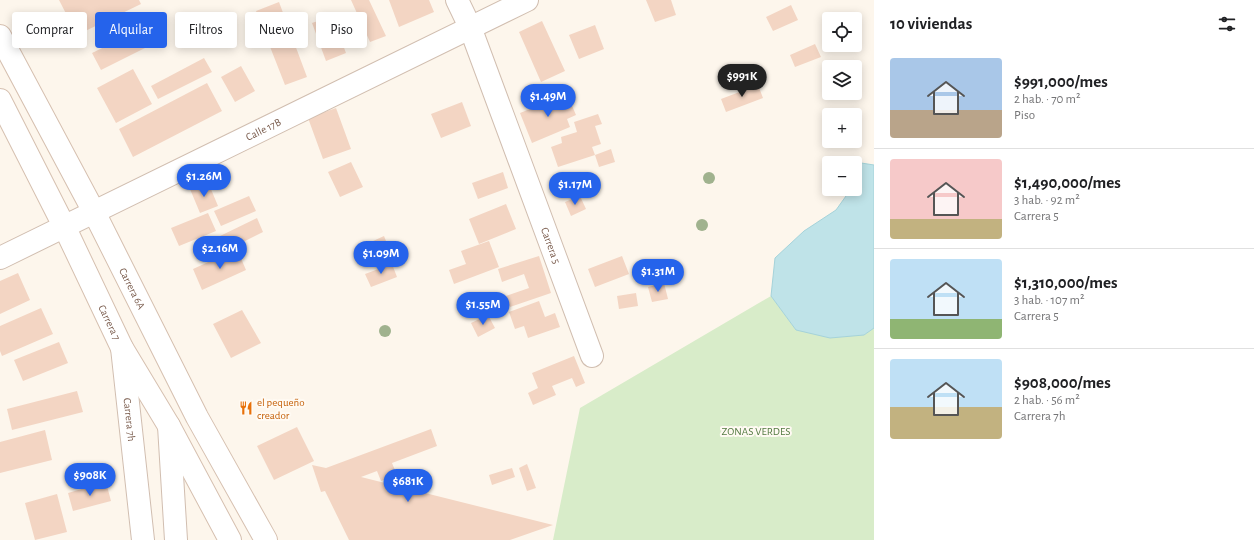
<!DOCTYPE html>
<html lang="es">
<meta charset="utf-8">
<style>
:root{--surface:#fff;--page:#f2f2f2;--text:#202124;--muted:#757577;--line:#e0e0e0;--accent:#2563eb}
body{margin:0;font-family:"Alegreya Sans",sans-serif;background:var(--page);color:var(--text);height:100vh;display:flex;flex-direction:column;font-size:15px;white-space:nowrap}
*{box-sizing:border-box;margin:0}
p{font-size:13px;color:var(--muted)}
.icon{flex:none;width:22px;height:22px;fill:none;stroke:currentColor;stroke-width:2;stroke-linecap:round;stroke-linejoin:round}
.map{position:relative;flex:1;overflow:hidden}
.drawer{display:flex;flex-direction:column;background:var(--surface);width:380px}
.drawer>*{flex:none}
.banner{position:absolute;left:12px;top:12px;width:380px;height:36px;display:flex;gap:8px}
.tools{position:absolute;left:822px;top:12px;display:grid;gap:8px}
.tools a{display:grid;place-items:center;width:40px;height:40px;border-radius:4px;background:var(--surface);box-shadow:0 2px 10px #0003;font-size:20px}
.price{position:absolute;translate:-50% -34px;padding:0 9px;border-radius:14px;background:var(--accent);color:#fff;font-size:13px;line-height:26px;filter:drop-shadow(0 1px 2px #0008)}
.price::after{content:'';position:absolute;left:50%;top:24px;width:12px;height:9px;margin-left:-6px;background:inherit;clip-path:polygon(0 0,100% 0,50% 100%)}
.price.active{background:#222;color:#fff}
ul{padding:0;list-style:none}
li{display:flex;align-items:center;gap:12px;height:100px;padding:0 16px}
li+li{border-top:1px solid var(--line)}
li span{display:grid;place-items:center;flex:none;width:112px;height:80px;border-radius:4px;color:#555}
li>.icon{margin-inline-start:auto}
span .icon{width:48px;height:48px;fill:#fffc;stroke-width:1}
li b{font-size:17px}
h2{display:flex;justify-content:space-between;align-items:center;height:48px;padding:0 16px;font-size:17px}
.pill{padding:0 14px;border-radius:4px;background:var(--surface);box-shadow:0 2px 10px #0003;font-size:14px;line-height:36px}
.pill.active{background:var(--accent);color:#fff}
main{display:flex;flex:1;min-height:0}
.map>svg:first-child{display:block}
.green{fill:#d8ecc9}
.water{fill:#bfe3e8;stroke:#a5d3da}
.building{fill:#f3d5c3}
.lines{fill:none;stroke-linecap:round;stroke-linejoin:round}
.minor-casing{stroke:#d1beb0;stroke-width:24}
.tertiary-casing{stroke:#d1beb0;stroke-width:24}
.secondary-casing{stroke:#d6c0b0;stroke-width:24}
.minor{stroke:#fff;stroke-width:22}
.tertiary{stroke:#fff;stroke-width:22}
.secondary{stroke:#fff;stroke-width:22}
.tree{fill:#a0b28e}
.labels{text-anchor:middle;stroke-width:4;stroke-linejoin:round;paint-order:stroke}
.street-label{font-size:11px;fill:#7a5c4d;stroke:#fffaf3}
.food-label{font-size:11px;fill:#c56008;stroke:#fffaf3;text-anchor:start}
.park-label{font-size:11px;fill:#537a41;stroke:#fffaf3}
</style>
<main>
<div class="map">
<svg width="874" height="540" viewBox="0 0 874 540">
<rect width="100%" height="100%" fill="#fdf6ec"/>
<path class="green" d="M771,296L796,330L864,335L874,328V540H553L580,408Z"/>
<path class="water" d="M855,162L874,165V328L864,335L830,338L796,330L771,296L775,258L804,231L836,210L851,189H855Z"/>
<path class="building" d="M59,0H139L141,4L77,35Z
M351,0H369L386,36L370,42Z
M389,0H429L434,12L399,27Z
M646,0H671L676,15L655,22Z
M279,2L307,77L285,85L256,11Z
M791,5L798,20L773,31L766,17Z
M332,16L346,53L326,61L312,23Z
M542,21L565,71L541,82L519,32Z
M595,25L604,49L579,59L569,35Z
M139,30L147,47L101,70L92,53Z
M815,44L821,57L795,67L790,55Z
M204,58L212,72L158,99L151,86Z
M241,66L255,91L235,102L221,77Z
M133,69L152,104L116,123L97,88Z
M207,83L222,111L133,157L119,129Z
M758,85L763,98L726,112L721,99Z
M567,94L576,115L567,119L570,127L532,143L520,113Z
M462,102L471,126L441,138L431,114Z
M336,108L351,149L323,159L308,118Z
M598,114L602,124L595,126L601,144L592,147L595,155L558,167L551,147L562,143L561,137L577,132L574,122Z
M611,149L615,162L599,167L595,155Z
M351,162L363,187L340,197L328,172Z
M503,172L508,188L478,199L472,183Z
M208,182L218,206L200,213L190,189Z
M249,196L256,211L221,226L214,211Z
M580,196L586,209L571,216L565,202Z
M506,204L516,229L479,244L469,219Z
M208,213L216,231L179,246L171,228Z
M257,218L263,232L227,250L220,236Z
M384,236L390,251L367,261L360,247Z
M489,241L499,267L454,284L449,270L466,264L461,251Z
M237,249L246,270L202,290L193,269Z
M539,256L551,293L510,307L506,296L529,288L524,274L502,282L498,269Z
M622,256L629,274L595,287L588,269Z
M392,264L397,277L371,287L365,274Z
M18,273L30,300L0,314V281Z
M664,283L668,299L652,302L648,287Z
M636,293L638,306L619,309L617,296Z
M539,301L545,317L555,313L560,327L528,338L524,326L515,329L509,312Z
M41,308L53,334L2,356L0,351V326Z
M242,310L261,343L231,358L213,324Z
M488,315L495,328L478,337L471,323Z
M59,342L68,363L23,381L14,360Z
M574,356L585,383L576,387L572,378L552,386L556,395L533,405L528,393L538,388L532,373Z
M77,391L83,412L12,430L7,409Z
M297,427L314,461L274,480L257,446Z
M431,429L437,446L392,463L397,475L381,481L377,471L361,477L553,525L510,540H349L325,491L321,492L312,465L326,468Z
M45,430L52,460L0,473V442Z
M527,464L536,488L527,491L519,468Z
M512,468L515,477L492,485L489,475Z
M106,482L111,501L73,511L68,493Z
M57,494L67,532L35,540L25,503Z"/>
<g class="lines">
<g class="minor-casing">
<g id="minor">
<path id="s1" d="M457,0L470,27L592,356"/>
<path id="s2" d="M0,258L527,0"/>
</g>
</g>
<g class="tertiary-casing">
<g id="tertiary">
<path id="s3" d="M122,348L143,540"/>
<path d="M169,426L176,540"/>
</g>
</g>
<g class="secondary-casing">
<g id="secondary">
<path id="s4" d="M0,36L94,212L197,417L266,540"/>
<path id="s5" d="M0,100L65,228L122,348L169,426L230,540"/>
</g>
</g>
<use href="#minor" class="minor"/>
<use href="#tertiary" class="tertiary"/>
<use href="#secondary" class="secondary"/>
</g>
<g class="tree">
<circle cx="709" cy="178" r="6"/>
<circle cx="702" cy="225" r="6"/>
<circle cx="385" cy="331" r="6"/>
</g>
<defs>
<g id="restaurant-bare" transform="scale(1.08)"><path d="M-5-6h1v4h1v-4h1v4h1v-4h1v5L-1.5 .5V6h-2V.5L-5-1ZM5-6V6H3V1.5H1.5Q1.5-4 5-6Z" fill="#e8710a" stroke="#fffaf3" stroke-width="2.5" paint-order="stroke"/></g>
</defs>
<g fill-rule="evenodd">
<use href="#restaurant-bare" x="246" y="408"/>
</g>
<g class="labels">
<g class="street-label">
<text dy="4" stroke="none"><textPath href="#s2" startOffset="293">Calle 17B</textPath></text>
<text dy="4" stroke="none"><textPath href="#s1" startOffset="263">Carrera 5</textPath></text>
<text dy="4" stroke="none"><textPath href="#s4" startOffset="285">Carrera 6A</textPath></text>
<text dy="4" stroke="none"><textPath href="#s5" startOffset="248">Carrera 7</textPath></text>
<text dy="4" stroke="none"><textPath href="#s3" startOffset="72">Carrera 7h</textPath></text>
</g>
<g class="food-label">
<text x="257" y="406">el pequeño<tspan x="257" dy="13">creador</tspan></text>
</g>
<g class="park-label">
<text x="756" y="435">ZONAS VERDES</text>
</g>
</g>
</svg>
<div class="tools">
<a><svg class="icon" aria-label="locate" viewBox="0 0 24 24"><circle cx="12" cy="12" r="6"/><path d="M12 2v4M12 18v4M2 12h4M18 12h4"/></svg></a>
<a><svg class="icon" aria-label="layers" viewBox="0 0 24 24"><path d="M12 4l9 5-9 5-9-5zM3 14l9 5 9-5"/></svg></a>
<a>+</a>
<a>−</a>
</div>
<b class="price active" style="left:742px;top:98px">$991K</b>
<b class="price" style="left:548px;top:118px">$1.49M</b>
<b class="price" style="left:204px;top:198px">$1.26M</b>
<b class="price" style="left:575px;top:206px">$1.17M</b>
<b class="price" style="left:220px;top:270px">$2.16M</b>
<b class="price" style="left:381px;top:275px">$1.09M</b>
<b class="price" style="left:658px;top:293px">$1.31M</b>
<b class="price" style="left:483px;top:326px">$1.55M</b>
<b class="price" style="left:90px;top:497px">$908K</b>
<b class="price" style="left:408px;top:503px">$681K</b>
<div class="banner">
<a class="pill">Comprar</a>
<a class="pill active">Alquilar</a>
<a class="pill">Filtros</a>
<a class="pill">Nuevo</a>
<a class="pill">Piso</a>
</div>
</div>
<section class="drawer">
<h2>10 viviendas<svg class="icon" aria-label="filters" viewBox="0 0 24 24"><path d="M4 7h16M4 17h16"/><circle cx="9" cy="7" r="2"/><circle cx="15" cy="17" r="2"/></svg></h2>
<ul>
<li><span style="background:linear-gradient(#a9c7e8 65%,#b9a48a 0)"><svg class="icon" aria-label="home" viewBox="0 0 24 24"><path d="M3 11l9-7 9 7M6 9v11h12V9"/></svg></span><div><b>$991,000/mes</b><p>2 hab. · 70 m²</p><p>Piso</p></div></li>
<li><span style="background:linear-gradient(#f6c9c9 75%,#c2b280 0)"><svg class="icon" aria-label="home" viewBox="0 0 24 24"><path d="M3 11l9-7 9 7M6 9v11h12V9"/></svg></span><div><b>$1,490,000/mes</b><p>3 hab. · 92 m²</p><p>Carrera 5</p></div></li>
<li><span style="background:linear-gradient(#bfe0f5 75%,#8fb573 0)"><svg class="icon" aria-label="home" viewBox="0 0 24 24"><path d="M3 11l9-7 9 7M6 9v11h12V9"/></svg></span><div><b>$1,310,000/mes</b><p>3 hab. · 107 m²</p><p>Carrera 5</p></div></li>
<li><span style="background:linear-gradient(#bfe0f5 60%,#c2b280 0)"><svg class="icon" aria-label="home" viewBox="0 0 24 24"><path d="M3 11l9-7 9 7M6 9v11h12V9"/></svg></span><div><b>$908,000/mes</b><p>2 hab. · 56 m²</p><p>Carrera 7h</p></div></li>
</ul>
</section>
</main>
